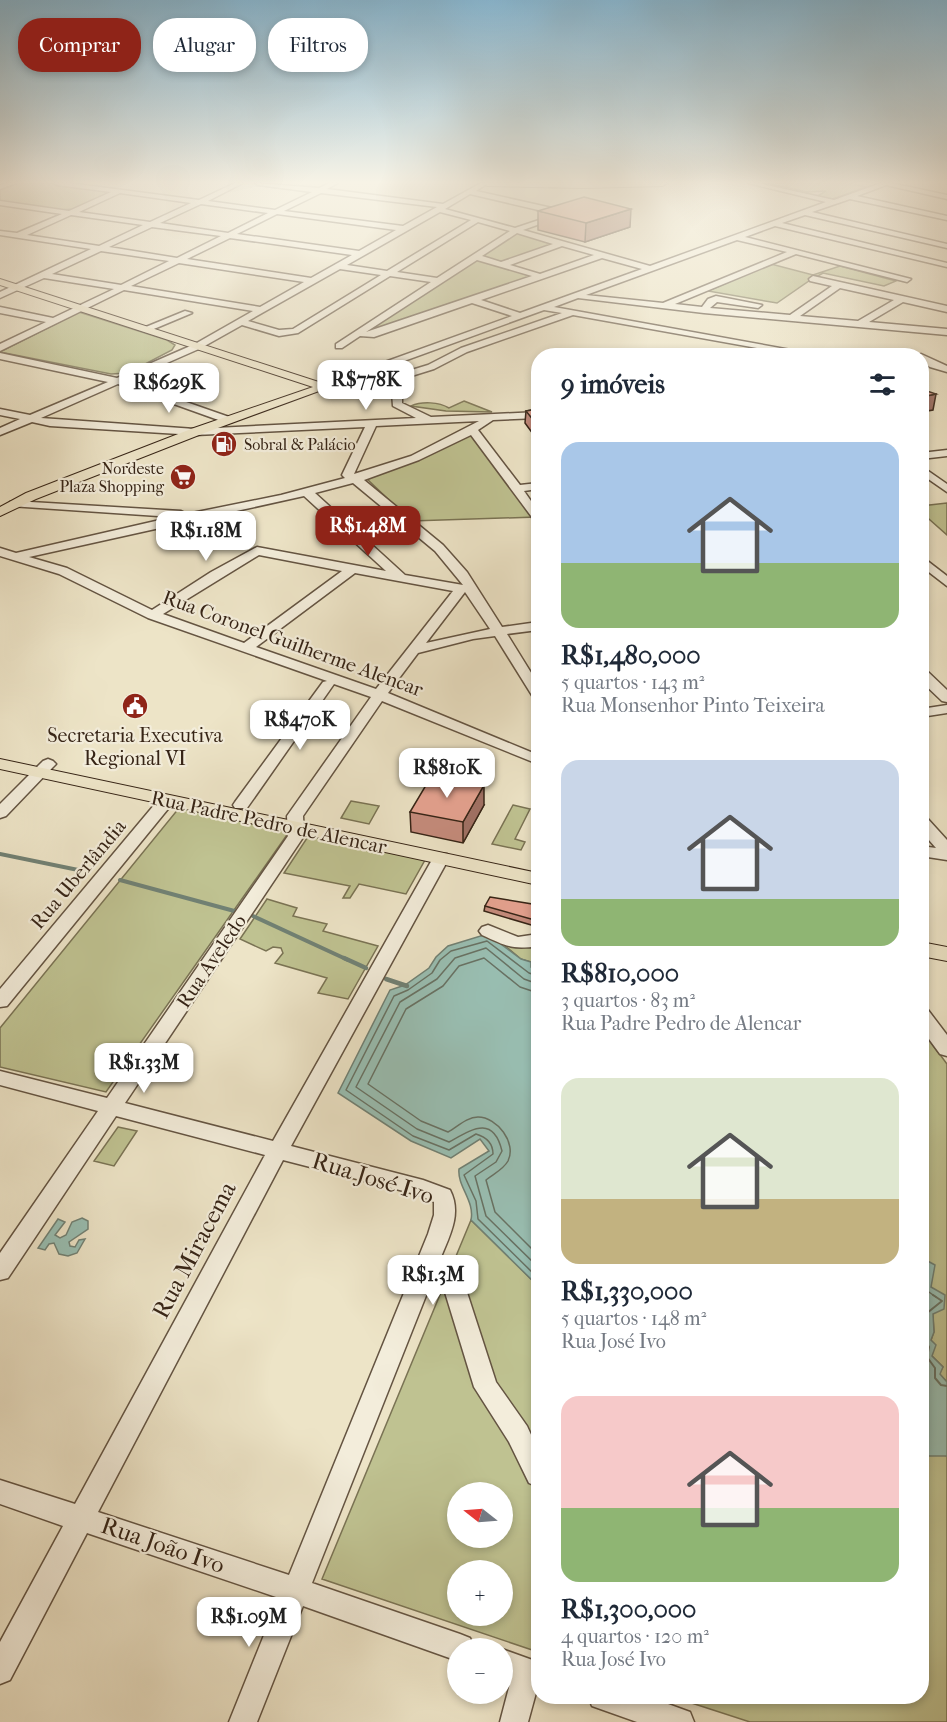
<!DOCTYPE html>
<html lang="pt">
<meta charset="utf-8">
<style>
:root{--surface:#fff;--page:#f2f2f3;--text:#1f2937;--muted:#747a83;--accent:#8f2418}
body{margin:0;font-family:"IM FELL French Canon",serif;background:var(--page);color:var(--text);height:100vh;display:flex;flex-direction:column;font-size:22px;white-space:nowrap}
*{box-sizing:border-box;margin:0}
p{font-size:20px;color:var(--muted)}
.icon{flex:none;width:33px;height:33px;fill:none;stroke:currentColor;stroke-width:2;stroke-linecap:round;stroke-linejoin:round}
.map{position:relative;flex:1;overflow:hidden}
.details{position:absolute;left:531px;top:348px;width:398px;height:1356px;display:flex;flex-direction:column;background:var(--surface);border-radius:24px;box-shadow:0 3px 9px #0003}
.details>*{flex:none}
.top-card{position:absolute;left:18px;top:18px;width:423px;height:54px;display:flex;gap:12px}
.needle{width:39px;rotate:287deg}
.fabs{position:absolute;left:447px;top:1482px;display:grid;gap:12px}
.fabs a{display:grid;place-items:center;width:66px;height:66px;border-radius:50%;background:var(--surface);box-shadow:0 3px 9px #0003;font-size:30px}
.price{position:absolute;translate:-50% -51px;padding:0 14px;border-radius:12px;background:#fff;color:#222;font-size:20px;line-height:39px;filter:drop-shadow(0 2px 3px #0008)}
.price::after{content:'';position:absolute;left:50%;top:36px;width:18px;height:14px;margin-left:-9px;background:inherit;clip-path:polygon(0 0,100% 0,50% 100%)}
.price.active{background:var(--accent);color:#fff}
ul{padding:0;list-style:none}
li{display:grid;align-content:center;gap:12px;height:318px;padding:0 30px}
li span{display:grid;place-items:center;height:186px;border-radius:18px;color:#555}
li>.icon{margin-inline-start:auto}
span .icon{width:108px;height:108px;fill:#fffc;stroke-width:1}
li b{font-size:26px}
h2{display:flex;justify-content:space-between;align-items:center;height:72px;padding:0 30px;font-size:26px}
.tag{padding:0 21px;border-radius:24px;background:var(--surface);box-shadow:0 3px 9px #0003;font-size:21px;line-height:54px}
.tag.active{background:var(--accent);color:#fff}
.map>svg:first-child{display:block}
.green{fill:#bfc291;stroke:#7a7354;stroke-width:1.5;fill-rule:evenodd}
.water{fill:#99bfb3;stroke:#718174;stroke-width:1.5}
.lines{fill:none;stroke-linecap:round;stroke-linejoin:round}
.shore-far1{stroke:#687264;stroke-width:1.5}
.shore{stroke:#687264;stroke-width:2}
.stream-far1{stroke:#718174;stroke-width:4}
.stream{stroke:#718174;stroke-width:4.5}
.minor-casing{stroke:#645442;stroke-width:3}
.major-casing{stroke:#362416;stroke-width:2}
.highway-casing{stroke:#362416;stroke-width:2}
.minor{fill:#f3eddb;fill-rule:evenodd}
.major{fill:#ede4c7;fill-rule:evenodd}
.highway{fill:#ede4c7;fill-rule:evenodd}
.wall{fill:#c68c7d;stroke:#362416;stroke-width:1.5}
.shaded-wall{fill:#a17266;stroke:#362416;stroke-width:1.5}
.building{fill:#e6a391;stroke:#362416;stroke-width:1.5}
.labels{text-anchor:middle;stroke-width:4.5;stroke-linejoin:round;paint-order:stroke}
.far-poi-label{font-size:16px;fill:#362416;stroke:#f3eddb;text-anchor:start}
.street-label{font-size:20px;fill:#362416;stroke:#f3eddb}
.poi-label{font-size:20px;fill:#362416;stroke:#f3eddb}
.near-street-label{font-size:24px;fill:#362416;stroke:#f3eddb}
</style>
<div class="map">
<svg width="947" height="1722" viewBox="0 0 947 1722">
<rect width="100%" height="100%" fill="#ede4c7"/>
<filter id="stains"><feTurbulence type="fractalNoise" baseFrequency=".00333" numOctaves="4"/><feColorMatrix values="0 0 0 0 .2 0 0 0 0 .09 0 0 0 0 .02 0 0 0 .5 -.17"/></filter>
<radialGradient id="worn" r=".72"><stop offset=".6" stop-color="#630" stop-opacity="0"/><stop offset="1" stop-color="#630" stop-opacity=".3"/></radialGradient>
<path class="green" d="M18,183H47L114,192L74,209L59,210L0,201V190Z
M765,183H856V185L866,187L830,200L816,197L826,191L808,192Z
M518,232L556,243L503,262L478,256Z
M476,257L539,276L358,335Z
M771,264L813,275L840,266L896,281L884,286L823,273L818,276L813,275V278L777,303L708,291Z
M79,312L167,340L175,345L172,350L128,373L111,374L0,352Z
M464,401L492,412L446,411L411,406C422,401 439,402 449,408Z
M475,430L536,517L411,521L366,478Z
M947,503V535L921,512V506Z
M351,801L379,806L369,824L341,818Z
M513,805L530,809L515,839L525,842L521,850L492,844Z
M179,808L289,832L106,1092L0,1067V1028Z
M309,835L425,860L406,894L359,884L350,898H343L350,886L284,873Z
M267,899L297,908L293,916L327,924L323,931L378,946L348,999L318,993L327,978L275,963L283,953L281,948L273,947L266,951L240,939Z
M504,945L538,949V972L531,967V962L521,959Z
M921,1029L947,1064V1382L939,1374L943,1367L932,1356L931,1340L934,1332L931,1287L921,1249Z
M118,1127L137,1131L114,1166L94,1161Z
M471,1220L538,1286V1652L322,1579ZM458,1492H502V1538H458ZM458,1570H502V1616H458Z
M941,1454L947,1456V1722H750L673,1697L921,1696V1456Z"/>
<path class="water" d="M487,934L521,959L531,962V967L538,972V1286L471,1220C475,1201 457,1186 459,1169L489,1151L480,1139L451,1158L411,1141L338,1093L390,990L405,985L429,968L436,957L448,946Z
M82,1218L88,1221V1229L69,1242L70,1246L75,1247L79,1240L85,1239L77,1253L68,1256L59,1254L54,1243L49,1244L45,1250L38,1248L58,1219L65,1222L55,1235L60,1238L66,1235L72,1222Z
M921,1249L922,1258L935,1265L931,1287L945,1295L944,1309L933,1314L934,1332L931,1340L936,1345L932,1356L943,1367L940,1374L947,1382V1456H921Z"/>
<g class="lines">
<path class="shore-far1" d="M538,976L529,973L487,941L451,951L440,960L432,973L408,990L394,996L346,1090L413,1136L449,1150L476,1134C486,1137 493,1143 493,1154L464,1175L476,1201L478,1219L538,1278
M538,984L524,979L486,948L455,958L437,979L400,1002L356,1087L417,1129L449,1142C471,1130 493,1114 502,1151L496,1162L475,1176L486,1216L538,1267
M538,993L520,987L484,958L459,966L443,986L406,1009L368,1084L421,1121L448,1132C457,1127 467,1117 478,1117C497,1117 517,1143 508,1161C503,1170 493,1174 486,1180L495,1212L538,1255
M921,1264L928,1269L926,1290L936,1297"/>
<path class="shore" d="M933,1295L942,1301L927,1313L925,1340L929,1347L927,1357L935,1368V1378L941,1385L947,1386"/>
<path class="stream-far1" d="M0,854L88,872
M120,880L238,912
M253,916L348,960"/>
<path class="stream" d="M344,958L366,968
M386,979L407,986"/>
<g class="minor-casing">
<path id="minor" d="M6,183H16L0,189V185Z
M54,183H69L199,200L235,183H243L208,201L275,210L312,192L258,185L255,183L319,188L330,183H338L327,189L443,204L481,183H488L476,191L552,208L565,215L523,230L650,266L826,202L748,183H758L834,200L881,183H891L947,195V199L886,185L857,196L947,216V220L850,199L812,212L947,244V248L805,215L782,223L947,263V267L775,226L745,237L911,279L907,282L796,254L675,304L702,307L708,299L716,296L762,305L758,308L717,302L710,308L790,315L832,286L810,281L809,279L813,276L947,306V312L903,302L869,322L947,329V335L704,313L578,298L554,307L824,356H801L573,315L467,352L434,369L389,383L402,391V403L431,417L538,412V418L493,420L478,430L520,485L538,483V489L524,491L538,511V521L534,520L471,435L419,460L364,480L443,545L467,572L502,627L538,622V630L507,634L538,684V698L533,697L495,636L473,639L418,653L388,693L538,755V764L382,701L303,816L304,836L125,1103L273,1141L433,858L435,854H447L449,858L291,1146L423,1180L450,1190C462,1213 450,1235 441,1257L462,1277L496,1382L527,1426L538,1450V1487L529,1483L509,1442L474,1387L444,1289L433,1278L312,1583L460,1634L470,1638L474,1648H458V1661L303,1606L257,1722H229L279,1598L87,1533L10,1680L0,1684V1642L63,1526L0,1504V1480L75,1504L265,1155L116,1116L8,1278L0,1280V1253L98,1111L0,1085V1071L107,1098L288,836L287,816L371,697L334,684L247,808H235L233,805L235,802L323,682L327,681L148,618L59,574L0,556V548L16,553L173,517L10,506V502L14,501L181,511L187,514L281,495L345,478L342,475L365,427L195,435L50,426L32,422L0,435V428L20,419L0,415V409L30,415L108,382L0,359V353L117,378L195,344L253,311L124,290L0,351V344L46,322L0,313V307L53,318L114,289L44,278L0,298V292L91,249L0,235V231L17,233L62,214L0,205V201L69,211L111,192L57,185ZM120,193L191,203L150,222L79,212ZM321,193L437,207L403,226L284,211ZM470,194L547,212L554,215L515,228L445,209ZM201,204L268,213L228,233L160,223ZM440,212L471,220L387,271L347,265ZM277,214L396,230L359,251L237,234ZM71,215L143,225L99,246L27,235ZM478,222L510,231L437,278L397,272ZM152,227L221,236L177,258L109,247ZM517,233L553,244L501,262L482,256ZM230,238L352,255L311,278L187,259ZM737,240L787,252L663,303L586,295ZM562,246L594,255L540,274L510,265ZM101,251L169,261L121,285L52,274ZM602,258L642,269L520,313L481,300ZM477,260L532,276L366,332ZM179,263L304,282L260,307L131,286ZM340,269L381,275L293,329L279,330L248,321ZM390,276L431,282L336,344V348H342L360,336L374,337L472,303L512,316L321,385V389H327L544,310L562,313L461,348L428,365L382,379H375V383L392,392L393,406L416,418L195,429L41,418L118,384L224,422H232V418L126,381L201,348L242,325L279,336L298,333ZM840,288L894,300L858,321L800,316ZM479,421L411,456L354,474L376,426ZM353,483L435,551L463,585L405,575L315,493ZM304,496L386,571L257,547L211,572L152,610L67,568L29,557ZM259,555L342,571L244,643L163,614ZM355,573L453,591L376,689L256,647ZM465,592L490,629L426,643ZM283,1160L419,1195L434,1202V1215L428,1234L289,1575L98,1512Z
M185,311L192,313L149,331L141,329Z
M921,354L947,366V372L930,367L921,361V356H917Z
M947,450V456L921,459V453Z
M921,466L947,484V492L921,474Z
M921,556L947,576V586L921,566Z
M921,669L926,670L947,690V702L942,701L921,681Z
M947,705V713L921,717V709Z
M48,759L53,761L56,764L53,767L6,816L0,818V804L43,761Z
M166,796L172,798L174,801L172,804L7,1006L0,1007V989L160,798Z
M921,816L927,818L947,840V860L921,856V846L936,848L921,831Z
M488,925L518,937L538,934V946C512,950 506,946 482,935L479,931L482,927Z
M921,1008L928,1010L947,1035V1056L940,1054L921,1028Z
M502,1649L538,1662V1690L537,1689L528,1722H500L511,1680L502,1677Z
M588,1696H646L690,1712L694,1722H637L592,1706Z"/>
</g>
<g class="major-casing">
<path id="major" d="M0,279L328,385L330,387L199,435L36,499L0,516V507L26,493L191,429L313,387L0,285Z
M0,759L538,873V885L0,769Z
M921,942L947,947V961L921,956Z"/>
</g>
<g class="highway-casing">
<path id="highway" d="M482,183H668L663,186L583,188L487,186Z"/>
</g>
<use href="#minor" class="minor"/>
<use href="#major" class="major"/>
<use href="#highway" class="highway"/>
</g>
<path class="wall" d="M538,211L630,227L585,242L538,230Z
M538,409V433L533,434L525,423L526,411Z
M484,805L463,843L411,832L410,812Z
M538,905V927L484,911L485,906Z"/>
<path class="shaded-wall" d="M631,209L630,227L585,242L586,223Z
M936,394L933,410L921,412V397Z
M534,421H538V433L533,434Z
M484,785V805L463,843V822Z"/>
<path class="building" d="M584,197L631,209L586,223L538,211Z
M921,389L936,394L921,397Z
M538,409V421H534L526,411Z
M432,775L484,785L463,822L410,812Z
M490,897L538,905V921L485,906Z"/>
<linearGradient id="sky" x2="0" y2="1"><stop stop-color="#88b8d3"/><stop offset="0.43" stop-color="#f7f3e6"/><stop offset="1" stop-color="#f7f3e6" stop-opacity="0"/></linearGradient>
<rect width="947" height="424" fill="url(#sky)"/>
<defs>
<g id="fuel-disc" transform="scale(1.35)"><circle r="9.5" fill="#8f2418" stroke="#f3eddb"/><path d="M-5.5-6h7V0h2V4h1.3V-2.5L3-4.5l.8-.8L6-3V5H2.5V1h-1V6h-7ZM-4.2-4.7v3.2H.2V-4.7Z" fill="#fff"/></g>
<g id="supermarket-disc" transform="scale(1.35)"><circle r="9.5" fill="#8f2418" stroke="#f3eddb"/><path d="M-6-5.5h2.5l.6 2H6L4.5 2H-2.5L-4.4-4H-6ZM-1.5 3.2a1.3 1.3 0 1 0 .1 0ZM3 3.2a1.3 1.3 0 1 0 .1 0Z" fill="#fff"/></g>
<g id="civic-disc" transform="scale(1.35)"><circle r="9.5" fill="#8f2418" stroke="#f3eddb"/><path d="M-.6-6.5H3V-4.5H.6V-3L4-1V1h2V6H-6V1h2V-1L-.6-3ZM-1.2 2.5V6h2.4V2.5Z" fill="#fff"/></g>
</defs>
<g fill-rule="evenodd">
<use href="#fuel-disc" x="224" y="444"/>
<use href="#supermarket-disc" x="183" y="477"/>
<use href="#civic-disc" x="135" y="706"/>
</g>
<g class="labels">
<g class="far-poi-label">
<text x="244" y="450">Sobral &amp; Palácio</text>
<text x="164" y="474" text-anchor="end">Nordeste<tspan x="164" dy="18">Plaza Shopping</tspan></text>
</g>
<g class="street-label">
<text transform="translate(293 643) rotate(20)" y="7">Rua Coronel Guilherme Alencar</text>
<text transform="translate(269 822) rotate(12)" y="7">Rua Padre Pedro de Alencar</text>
<text transform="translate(78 874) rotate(-50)" y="7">Rua Uberlândia</text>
<text transform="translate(211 961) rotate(-56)" y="7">Rua Aveledo</text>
</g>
<g class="poi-label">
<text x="135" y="742">Secretaria Executiva<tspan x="135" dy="23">Regional VI</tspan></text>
</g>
<g class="near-street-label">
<text transform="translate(373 1178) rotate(17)" y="8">Rua José Ivo</text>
<text transform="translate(194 1250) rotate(-62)" y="8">Rua Miracema</text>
<text transform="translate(163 1545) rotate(19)" y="8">Rua João Ivo</text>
</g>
</g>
<rect width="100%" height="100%" filter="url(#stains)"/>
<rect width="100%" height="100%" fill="url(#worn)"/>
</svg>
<div class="fabs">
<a><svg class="needle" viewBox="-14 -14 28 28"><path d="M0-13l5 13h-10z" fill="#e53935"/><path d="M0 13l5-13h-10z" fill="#747a83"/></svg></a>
<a>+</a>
<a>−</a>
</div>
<b class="price" style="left:366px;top:411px">R$778K</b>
<b class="price" style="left:169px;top:414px">R$629K</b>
<b class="price active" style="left:368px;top:557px">R$1.48M</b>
<b class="price" style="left:206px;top:562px">R$1.18M</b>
<b class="price" style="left:300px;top:751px">R$470K</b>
<b class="price" style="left:447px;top:799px">R$810K</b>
<b class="price" style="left:144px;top:1094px">R$1.33M</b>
<b class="price" style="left:433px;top:1306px">R$1.3M</b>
<b class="price" style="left:249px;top:1648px">R$1.09M</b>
<div class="top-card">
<a class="tag active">Comprar</a>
<a class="tag">Alugar</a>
<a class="tag">Filtros</a>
</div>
<section class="details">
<h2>9 imóveis<svg class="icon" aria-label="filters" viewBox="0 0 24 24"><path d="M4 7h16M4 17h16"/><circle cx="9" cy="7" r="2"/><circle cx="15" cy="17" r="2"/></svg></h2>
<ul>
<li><span style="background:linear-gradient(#a9c7e8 65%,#8fb573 0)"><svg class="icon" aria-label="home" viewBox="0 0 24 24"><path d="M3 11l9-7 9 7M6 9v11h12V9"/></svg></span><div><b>R$1,480,000</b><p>5 quartos · 143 m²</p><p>Rua Monsenhor Pinto Teixeira</p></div></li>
<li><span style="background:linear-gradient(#c9d6e8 75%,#8fb573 0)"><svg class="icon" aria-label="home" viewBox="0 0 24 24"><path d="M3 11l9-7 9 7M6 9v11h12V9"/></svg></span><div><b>R$810,000</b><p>3 quartos · 83 m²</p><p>Rua Padre Pedro de Alencar</p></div></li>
<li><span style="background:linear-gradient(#dfe7d0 65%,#c2b280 0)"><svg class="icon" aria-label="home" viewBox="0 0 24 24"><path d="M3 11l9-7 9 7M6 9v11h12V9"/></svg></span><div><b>R$1,330,000</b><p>5 quartos · 148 m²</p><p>Rua José Ivo</p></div></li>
<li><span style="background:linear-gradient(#f6c9c9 60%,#8fb573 0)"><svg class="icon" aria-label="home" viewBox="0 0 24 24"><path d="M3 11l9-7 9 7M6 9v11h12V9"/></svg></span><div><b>R$1,300,000</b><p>4 quartos · 120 m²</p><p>Rua José Ivo</p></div></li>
</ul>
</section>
</div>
